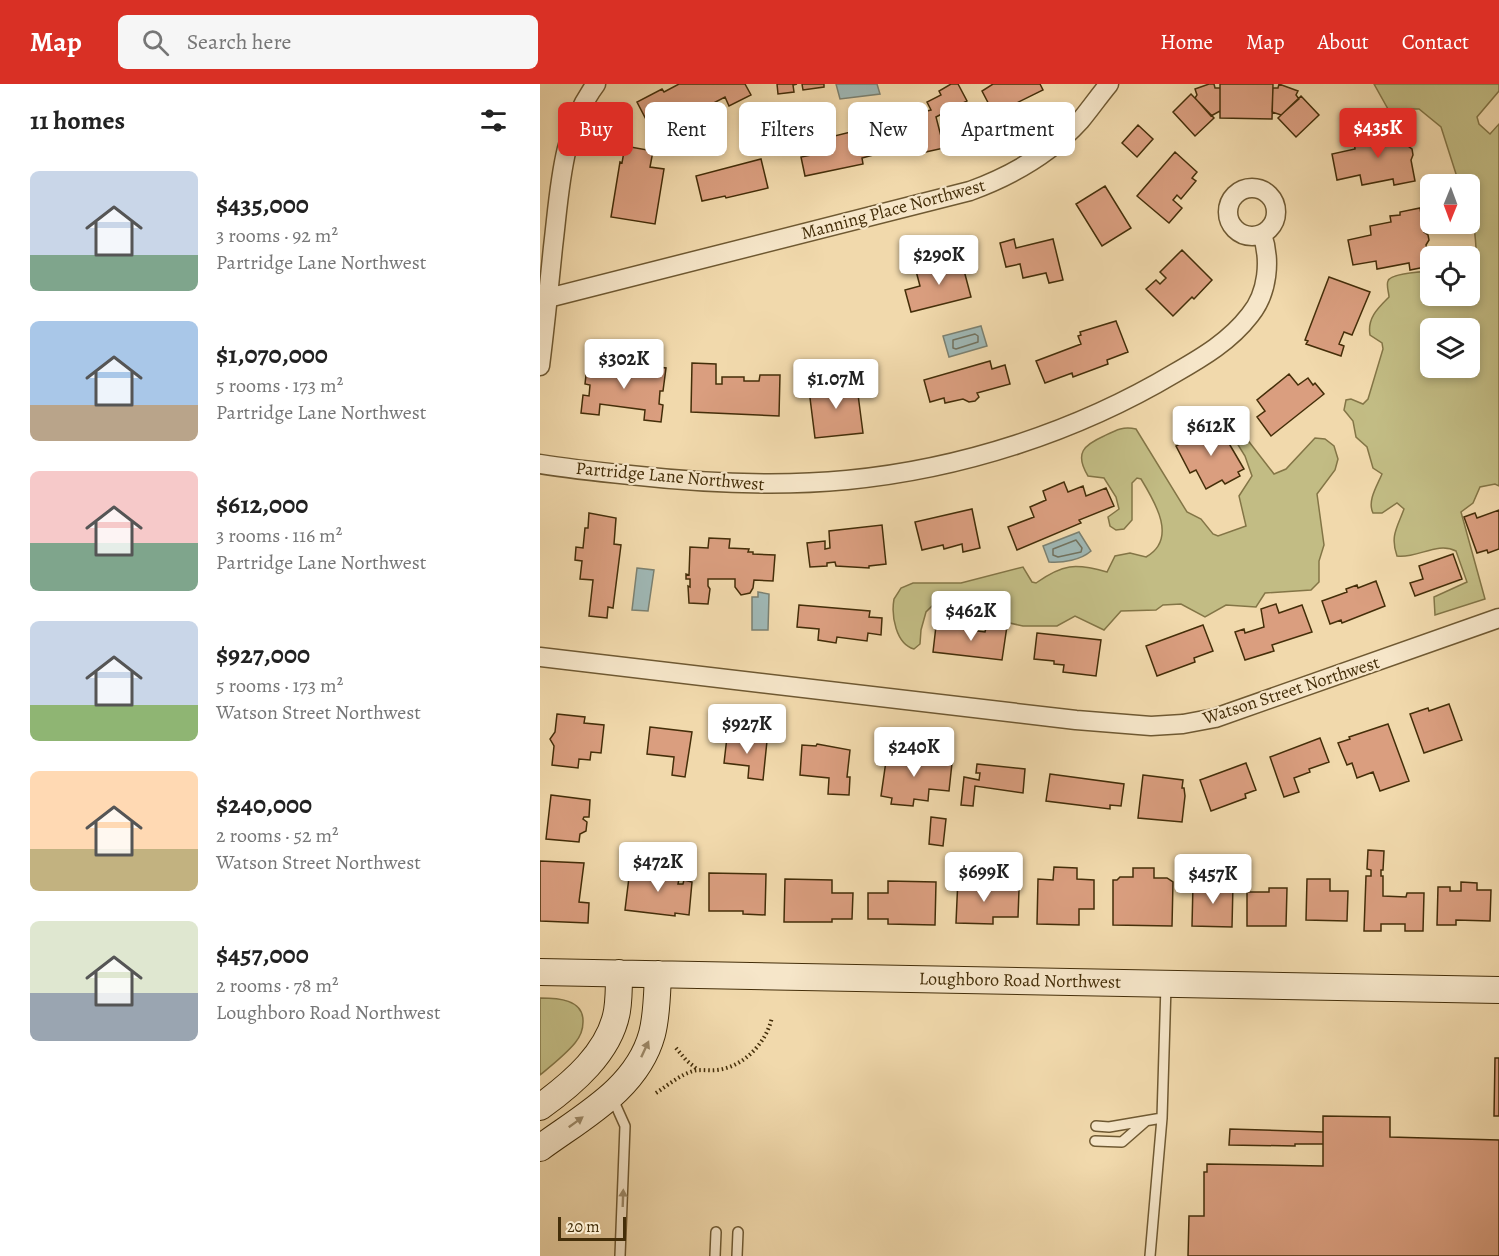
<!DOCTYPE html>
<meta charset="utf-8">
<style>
:root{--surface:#fff;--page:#f6f6f6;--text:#222;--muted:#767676;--accent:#d93025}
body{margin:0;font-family:Alegreya,serif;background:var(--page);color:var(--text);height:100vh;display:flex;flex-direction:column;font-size:22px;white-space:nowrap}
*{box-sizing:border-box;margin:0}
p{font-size:20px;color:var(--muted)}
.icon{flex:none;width:33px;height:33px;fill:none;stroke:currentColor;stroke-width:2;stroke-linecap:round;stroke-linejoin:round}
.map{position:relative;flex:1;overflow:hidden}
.details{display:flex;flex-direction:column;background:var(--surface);width:540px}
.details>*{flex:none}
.top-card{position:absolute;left:18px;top:18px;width:570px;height:54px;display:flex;gap:12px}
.needle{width:39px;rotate:181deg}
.controls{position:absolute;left:880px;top:90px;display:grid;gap:12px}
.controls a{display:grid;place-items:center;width:60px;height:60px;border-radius:9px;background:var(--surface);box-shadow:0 3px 9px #0003;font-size:30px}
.scale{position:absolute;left:18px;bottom:15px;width:68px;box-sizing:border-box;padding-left:6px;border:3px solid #442e09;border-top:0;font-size:16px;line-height:21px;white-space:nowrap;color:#442e09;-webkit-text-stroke:4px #f6e6c9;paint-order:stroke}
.price{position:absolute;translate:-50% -51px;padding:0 14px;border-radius:6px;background:#fff;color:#222;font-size:20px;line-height:39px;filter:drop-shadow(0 2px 3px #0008)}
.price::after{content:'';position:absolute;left:50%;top:36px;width:18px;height:14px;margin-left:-9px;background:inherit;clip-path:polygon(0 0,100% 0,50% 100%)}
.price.on{background:var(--accent);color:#fff}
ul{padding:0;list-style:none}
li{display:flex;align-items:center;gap:18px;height:150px;padding:0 30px}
li span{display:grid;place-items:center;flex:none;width:168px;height:120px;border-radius:9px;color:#555}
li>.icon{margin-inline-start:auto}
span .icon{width:72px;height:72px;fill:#fffc;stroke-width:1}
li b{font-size:26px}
h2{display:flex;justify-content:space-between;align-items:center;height:72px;padding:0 30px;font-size:26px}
.chip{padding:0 21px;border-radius:9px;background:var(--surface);box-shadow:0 3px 9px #0003;font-size:21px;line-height:54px}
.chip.on{background:var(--accent);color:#fff}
header{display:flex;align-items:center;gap:36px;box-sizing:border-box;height:84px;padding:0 30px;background:var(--accent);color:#fff}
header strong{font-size:28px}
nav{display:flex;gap:33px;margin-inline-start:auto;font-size:21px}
.search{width:420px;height:54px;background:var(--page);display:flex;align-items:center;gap:15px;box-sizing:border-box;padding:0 21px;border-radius:9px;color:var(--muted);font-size:22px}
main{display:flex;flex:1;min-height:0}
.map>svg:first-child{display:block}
.green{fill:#c2bc84;stroke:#837546;stroke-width:1.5;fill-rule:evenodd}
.water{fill:#9fb7b4;stroke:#7b8070;stroke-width:1.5}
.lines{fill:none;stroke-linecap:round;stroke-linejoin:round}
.shore{stroke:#72725e;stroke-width:1.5}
.building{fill:#da9e7f;stroke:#442e09;stroke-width:1.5}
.lane-casing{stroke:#6f5932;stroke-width:12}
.street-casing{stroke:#6f5932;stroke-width:21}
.secondary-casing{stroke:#442e09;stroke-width:28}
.path{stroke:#442e09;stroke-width:4;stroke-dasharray:1.5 3;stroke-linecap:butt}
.lane{stroke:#f6e6c9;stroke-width:9}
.street{stroke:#f6e6c9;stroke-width:18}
.secondary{stroke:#f6e6c9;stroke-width:26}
.oneway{fill:#9d8a69}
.labels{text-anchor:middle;stroke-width:4.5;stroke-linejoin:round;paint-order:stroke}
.street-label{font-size:18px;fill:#442e09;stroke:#f6e6c9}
</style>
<header>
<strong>Map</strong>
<div class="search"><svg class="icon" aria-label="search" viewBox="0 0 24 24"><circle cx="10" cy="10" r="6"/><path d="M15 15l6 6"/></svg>Search here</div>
<nav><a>Home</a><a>Map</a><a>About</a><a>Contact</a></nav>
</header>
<main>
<section class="details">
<h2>11 homes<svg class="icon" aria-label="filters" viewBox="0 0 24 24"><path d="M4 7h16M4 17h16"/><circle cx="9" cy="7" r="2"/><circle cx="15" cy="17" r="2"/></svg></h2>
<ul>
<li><span style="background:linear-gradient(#c9d6e8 70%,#7fa58c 0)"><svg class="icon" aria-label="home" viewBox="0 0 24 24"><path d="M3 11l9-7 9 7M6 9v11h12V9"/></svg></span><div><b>$435,000</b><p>3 rooms · 92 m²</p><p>Partridge Lane Northwest</p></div></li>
<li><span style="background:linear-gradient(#a9c7e8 70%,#b9a48a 0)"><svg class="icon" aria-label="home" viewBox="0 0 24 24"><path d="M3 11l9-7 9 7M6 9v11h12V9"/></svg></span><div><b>$1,070,000</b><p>5 rooms · 173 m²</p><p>Partridge Lane Northwest</p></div></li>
<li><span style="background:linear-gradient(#f6c9c9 60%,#7fa58c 0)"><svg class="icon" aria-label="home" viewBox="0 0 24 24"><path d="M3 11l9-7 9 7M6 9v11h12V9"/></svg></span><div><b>$612,000</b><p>3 rooms · 116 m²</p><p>Partridge Lane Northwest</p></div></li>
<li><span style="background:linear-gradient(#c9d6e8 70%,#8fb573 0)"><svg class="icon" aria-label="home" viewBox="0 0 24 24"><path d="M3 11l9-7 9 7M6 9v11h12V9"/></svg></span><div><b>$927,000</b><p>5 rooms · 173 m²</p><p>Watson Street Northwest</p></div></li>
<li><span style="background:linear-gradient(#ffd9b3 65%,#c2b280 0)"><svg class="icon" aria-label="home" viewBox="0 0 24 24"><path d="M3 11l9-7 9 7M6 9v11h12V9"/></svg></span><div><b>$240,000</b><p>2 rooms · 52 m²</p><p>Watson Street Northwest</p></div></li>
<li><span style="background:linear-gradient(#dfe7d0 60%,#9aa5b1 0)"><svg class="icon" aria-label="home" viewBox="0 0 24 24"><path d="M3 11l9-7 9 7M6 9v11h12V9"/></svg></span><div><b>$457,000</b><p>2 rooms · 78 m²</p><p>Loughboro Road Northwest</p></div></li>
</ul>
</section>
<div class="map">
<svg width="959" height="1172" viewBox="0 0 959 1172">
<rect width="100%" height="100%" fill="#f1d9ac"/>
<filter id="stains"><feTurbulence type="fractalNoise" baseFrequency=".00333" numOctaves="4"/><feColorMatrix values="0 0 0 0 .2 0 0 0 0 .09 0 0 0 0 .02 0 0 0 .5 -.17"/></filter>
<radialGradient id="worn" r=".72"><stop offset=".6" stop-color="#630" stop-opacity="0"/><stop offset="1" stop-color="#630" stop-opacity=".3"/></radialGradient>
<path class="green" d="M834,0H959V7L937,33L939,40L950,50L959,40V402L955,400L940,403L933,419L921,428L945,515L895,531L894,513L927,498L916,467C897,457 877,475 857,472C850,452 857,444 864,425L857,419L842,429H833C827,417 837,402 842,390L833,384L827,363L816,353L813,337L804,326L806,316L811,315L823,320L828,315L843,265L842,259L830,251C827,234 838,224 849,213C849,209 846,201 848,197C850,189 882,188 891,187V212H930V185L936,180C938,153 930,127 930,100H924L917,93L901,43L879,25H848ZM891,244H930V284H891Z
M686,328L734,390L746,385L775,354L785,355L794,362L798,375L795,386L777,410L784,461L779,477V498L771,506L725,509L716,523L686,521L665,533L641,520L623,521L616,526L581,527L564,546L535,532L517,542H483L456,536L436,523L402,520L392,522L386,528L381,546L380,560L374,565C356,560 351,532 354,515L361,504L373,499H421L483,483L492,498L496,499C523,480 535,479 567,488L575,472L590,469L606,473C638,455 615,418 601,395L597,394L592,399V436L584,445L576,446L570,442L568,433L579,425L576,413L564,394L548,392C534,369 544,361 564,352C576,346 583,342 596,345L647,428L661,435L673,450L678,452L706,442L699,412L712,392L705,372L682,335Z
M0,914C17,914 44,915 43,938C43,945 40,953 35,959C25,971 12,981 0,991Z"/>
<path class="water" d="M296,0H337L340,10L300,15Z
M441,242L447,262L409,273L403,252Z
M539,448L551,467C541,476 523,479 509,478L503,462Z
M97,484L114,486L108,527L92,526Z
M218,508L229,510L228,546H212V513H218Z"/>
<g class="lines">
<path class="shore" d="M435,250L438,252V258L416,265L413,264V256Z
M536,456L542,464L541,468L518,473L513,471V465Z"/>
</g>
<path class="building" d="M139,0H205L211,11L189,22L185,13L162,25L167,33L148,43L144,34L138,37L135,30L110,43L97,18L122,5L124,8Z
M237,0H257L253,1L254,8L238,10Z
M262,0H284V3L263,6Z
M411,0H418L427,17L396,33L404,64L372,71L368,50L375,48L373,41L363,44L360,34L391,26L387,18L401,11L399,7Z
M453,0H500L503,6L454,30L442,7Z
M669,0H674L675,4H680V27L671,32L655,14L657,11L655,5Z
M680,0H733L732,35L680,34Z
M739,0L758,7L756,11L759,15L741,31L732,28L733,4H738Z
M651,10L674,34L655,52L633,28Z
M761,12L779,31L756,53L738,34Z
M324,37L326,45L334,43L341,69L322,74L323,80L265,92L261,73L277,70L274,57L315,47L314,39Z
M864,40L868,62L872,65L873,71L871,76L875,97L854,101L853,95L822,101L820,91L797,96L792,70L815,65L814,56L845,51L843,44Z
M598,41L613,55L597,73L582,59Z
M85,62L113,67L110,83L124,85L115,140L71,133L80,78L82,79Z
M635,68L657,88L652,94L656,97L641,115L637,111L633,116L642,124L629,139L597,112Z
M221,75L228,104L186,114L185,112L162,117L156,92Z
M565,102L591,144L562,162L536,120Z
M880,124L884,148L888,151L889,156L886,161L890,182L870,186L869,179L837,185L836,177L813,181L808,156L831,151L830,142L851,138L850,132L860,131V128Z
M474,155L476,164L513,155L523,196L509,199L506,189L483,194L480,180L466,183L460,159Z
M642,166L672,196L654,215L652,213L633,232L606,205L616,196L620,200L626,194L620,188Z
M421,175L431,213L371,228L365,206L380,202L376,187Z
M789,193L830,208L812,251L804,248L799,260L804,262L801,272L766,260L768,257L765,256Z
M576,237L588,268L567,276L568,280L533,293L532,289L505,299L496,277L541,260L538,252L541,251L540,248Z
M69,264H76V274H69Z
M48,274L65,276L64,285L109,290L110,282L126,284L123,307H120L119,320L123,321L121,338L104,336L105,326L60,320L59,331L41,329L43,311L49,312L50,301L45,300Z
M450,277L452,285L465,281L470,300L437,309L439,313L435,317L429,318L423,315L405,319L404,314L390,318L384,296Z
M152,279L176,280V300H182V293H204V297H219L220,291H240L239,332L151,328Z
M749,290L758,301L768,294L773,301L775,299L784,310L731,352L717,333L725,327L717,316Z
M316,295L323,349L275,354L269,306L300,302V297Z
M677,339L704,385L698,388L700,392L685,400L682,396L666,405L656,386L650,389L636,362Z
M524,398L528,408L543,402L546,412L566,404L574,422L539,436L541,439L477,466L468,443L494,433L490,423L506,416L503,407Z
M432,425L440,464L423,468L422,460L404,465L403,461L382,466L375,438Z
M959,426V465L948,469L947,466L937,469L924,433L935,429L937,434Z
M49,429L76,434L74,460L81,461L73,524L68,523L67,534L49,532L53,496L40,495L42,477L35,476L36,463L43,464L45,444H48Z
M342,441L346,480L329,482V484L296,482L295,478L287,479V482L270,483L267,459L285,457V465L290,464L289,447Z
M169,454L190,455L189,464L209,465L208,468H213V470L235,471L233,497L214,496L213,504L210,509L201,511L195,503V495H168V502L170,505L168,520L149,519L148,502L150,503V495H146V490L149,491L150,463L168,464Z
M913,470L922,495L875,512L870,499L883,495L879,482Z
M836,497L845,522L802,539L801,536L790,540L782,517L807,508L806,505L817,501L818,504Z
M736,520L739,529L762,521L772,548L732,561L734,567L705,576L695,548L704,545L705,549L724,543L721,525Z
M259,521L330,527L329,533L342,534L341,551L328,549L327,557L297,553L296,559L278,556L279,545L257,543Z
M447,540L467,542L462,576L393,568L396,542L445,548Z
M663,541L673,567L654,574L655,578L617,592L606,562Z
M497,549L561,556L556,592L523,588L524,581L514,580V577L494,575Z
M909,620L922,656L884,669L870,630L888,624L889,627Z
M17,630L45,633L44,639L64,641L61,669L51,668L50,676L39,675L38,684L12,681L14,662L10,655L15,648Z
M848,640L869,697L840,707L833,688L817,694L812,679L807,681L798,659L810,655L809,653Z
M110,643L152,648L145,693L132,691L134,673L107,670Z
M187,653L227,657L223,696L208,694L209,682L184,679Z
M780,654L789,678L769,685L770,688L754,694L759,708L744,713L730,673Z
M277,660L310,666L307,693H310L309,711L288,710L289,694L260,691L262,661L276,662Z
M368,668L378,670V673L412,679L409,707L389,705L388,717L374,715L373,722L351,720L352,714L341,712L347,670L367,673Z
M706,679L716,706L705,710L706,714L671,727L660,696Z
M437,680L485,685L483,709L435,702L433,722L421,721L424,693L439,696L440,689H436Z
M510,690L584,700L581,722L570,721V725L506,717Z
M603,691L643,696L642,704H644L645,712L642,738L598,734Z
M11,711L50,716L49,733H44L43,735L47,738L46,747L40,750L39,758L6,755Z
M391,733L406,735L403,762L389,760Z
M828,766L844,767L843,786H841V792H843V812L866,813L867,809H884L883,847H865V840H841V847H824L826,792H831V786L827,785Z
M0,777L44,779L39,818L49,819L48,839L0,837Z
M514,783L537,784V795L554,796V825H539V841L497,840L498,795L513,796Z
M593,784H614V794H627L633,798L632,842L573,841V796H577L580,793H593Z
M90,785L140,790L138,800H143L144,796L152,798L149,831L135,829V832L85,826Z
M169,789L226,790L225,831L203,830V827H169Z
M418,794H436L435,806H479L478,833H453V840L416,839Z
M245,795L292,796V809H313L312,835H292V838H244Z
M767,795H790V807H808L807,837L766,836Z
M348,797L396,798L395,841L348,840V835H328V809H348Z
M921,798L937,799V806H951L950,837L916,836V841H897L898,803H910V807H921Z
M653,800H693L692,843L652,842Z
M729,804H747L746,842H707V808H729Z
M955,974H959V1032H954Z
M783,1032L850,1033V1053L959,1056V1172H648L649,1132H664V1088H667V1080L783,1082Z
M690,1045L783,1048V1060H755V1062L689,1061Z"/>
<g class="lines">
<g class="lane-casing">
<path id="lane" d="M72,1013L85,1042L80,1172
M556,1042L569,1043L622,1034
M555,1057L582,1058L606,1037
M175,1172L176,1148
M197,1172L198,1148
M610,1172L622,1034L626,901"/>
</g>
<g class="street-casing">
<path id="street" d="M688 128a24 24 0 1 1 48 0a24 24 0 1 1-48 0Z
M0,216L430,107C471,92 510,70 540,37C550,25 559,12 569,0
M0,282C5,242 9,203 13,163C20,106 21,47 56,0
M0,380C30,385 60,388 90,391C162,399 234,403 307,396C421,385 536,348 635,289C663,273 690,257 710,231C728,209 731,176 722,150
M0,573L536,636L611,642L643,640L675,634L959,534"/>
</g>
<g class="secondary-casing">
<path id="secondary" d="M0,888L959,906
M0,1023C32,1000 70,968 77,927C79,915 79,901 79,889
M0,1064C42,1033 97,1005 112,950C117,931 117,910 118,890"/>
</g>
<path class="path" d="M136,964L146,976L158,986
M116,1009C128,1001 140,991 153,987C161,985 169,987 177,986C204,983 227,958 232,933"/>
<use href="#lane" class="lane"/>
<use href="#street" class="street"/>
<use href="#secondary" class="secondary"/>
</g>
<defs><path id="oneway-solid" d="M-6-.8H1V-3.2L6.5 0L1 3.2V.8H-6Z" transform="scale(1.5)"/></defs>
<g class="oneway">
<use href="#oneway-solid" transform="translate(105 965) rotate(-65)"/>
<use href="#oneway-solid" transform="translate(36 1038) rotate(-36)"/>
<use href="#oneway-solid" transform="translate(83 1114) rotate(-88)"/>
</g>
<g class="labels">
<g class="street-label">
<text transform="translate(353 125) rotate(-15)" y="6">Manning Place Northwest</text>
<text transform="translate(130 392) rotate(5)" y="6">Partridge Lane Northwest</text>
<text transform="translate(751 606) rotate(-18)" y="6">Watson Street Northwest</text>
<text transform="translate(480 896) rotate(1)" y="6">Loughboro Road Northwest</text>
</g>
</g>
<rect width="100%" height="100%" filter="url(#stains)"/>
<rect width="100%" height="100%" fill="url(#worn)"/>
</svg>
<div class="controls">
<a><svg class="needle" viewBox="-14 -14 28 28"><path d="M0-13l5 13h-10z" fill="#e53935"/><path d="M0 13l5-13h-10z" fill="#767676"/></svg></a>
<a><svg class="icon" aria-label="locate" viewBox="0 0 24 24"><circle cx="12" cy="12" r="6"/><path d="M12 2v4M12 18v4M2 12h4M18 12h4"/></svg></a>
<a><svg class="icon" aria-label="layers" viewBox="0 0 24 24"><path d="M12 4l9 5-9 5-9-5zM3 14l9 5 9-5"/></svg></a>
</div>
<div class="scale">20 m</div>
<b class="price on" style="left:838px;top:75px">$435K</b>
<b class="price" style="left:399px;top:202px">$290K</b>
<b class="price" style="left:84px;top:306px">$302K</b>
<b class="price" style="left:296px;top:326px">$1.07M</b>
<b class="price" style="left:671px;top:373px">$612K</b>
<b class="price" style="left:431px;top:558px">$462K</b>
<b class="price" style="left:207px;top:671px">$927K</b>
<b class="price" style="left:374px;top:694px">$240K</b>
<b class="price" style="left:118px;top:809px">$472K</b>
<b class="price" style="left:444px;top:819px">$699K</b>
<b class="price" style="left:673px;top:821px">$457K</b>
<div class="top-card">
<a class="chip on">Buy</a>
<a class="chip">Rent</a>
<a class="chip">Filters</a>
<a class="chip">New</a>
<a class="chip">Apartment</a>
</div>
</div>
</main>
